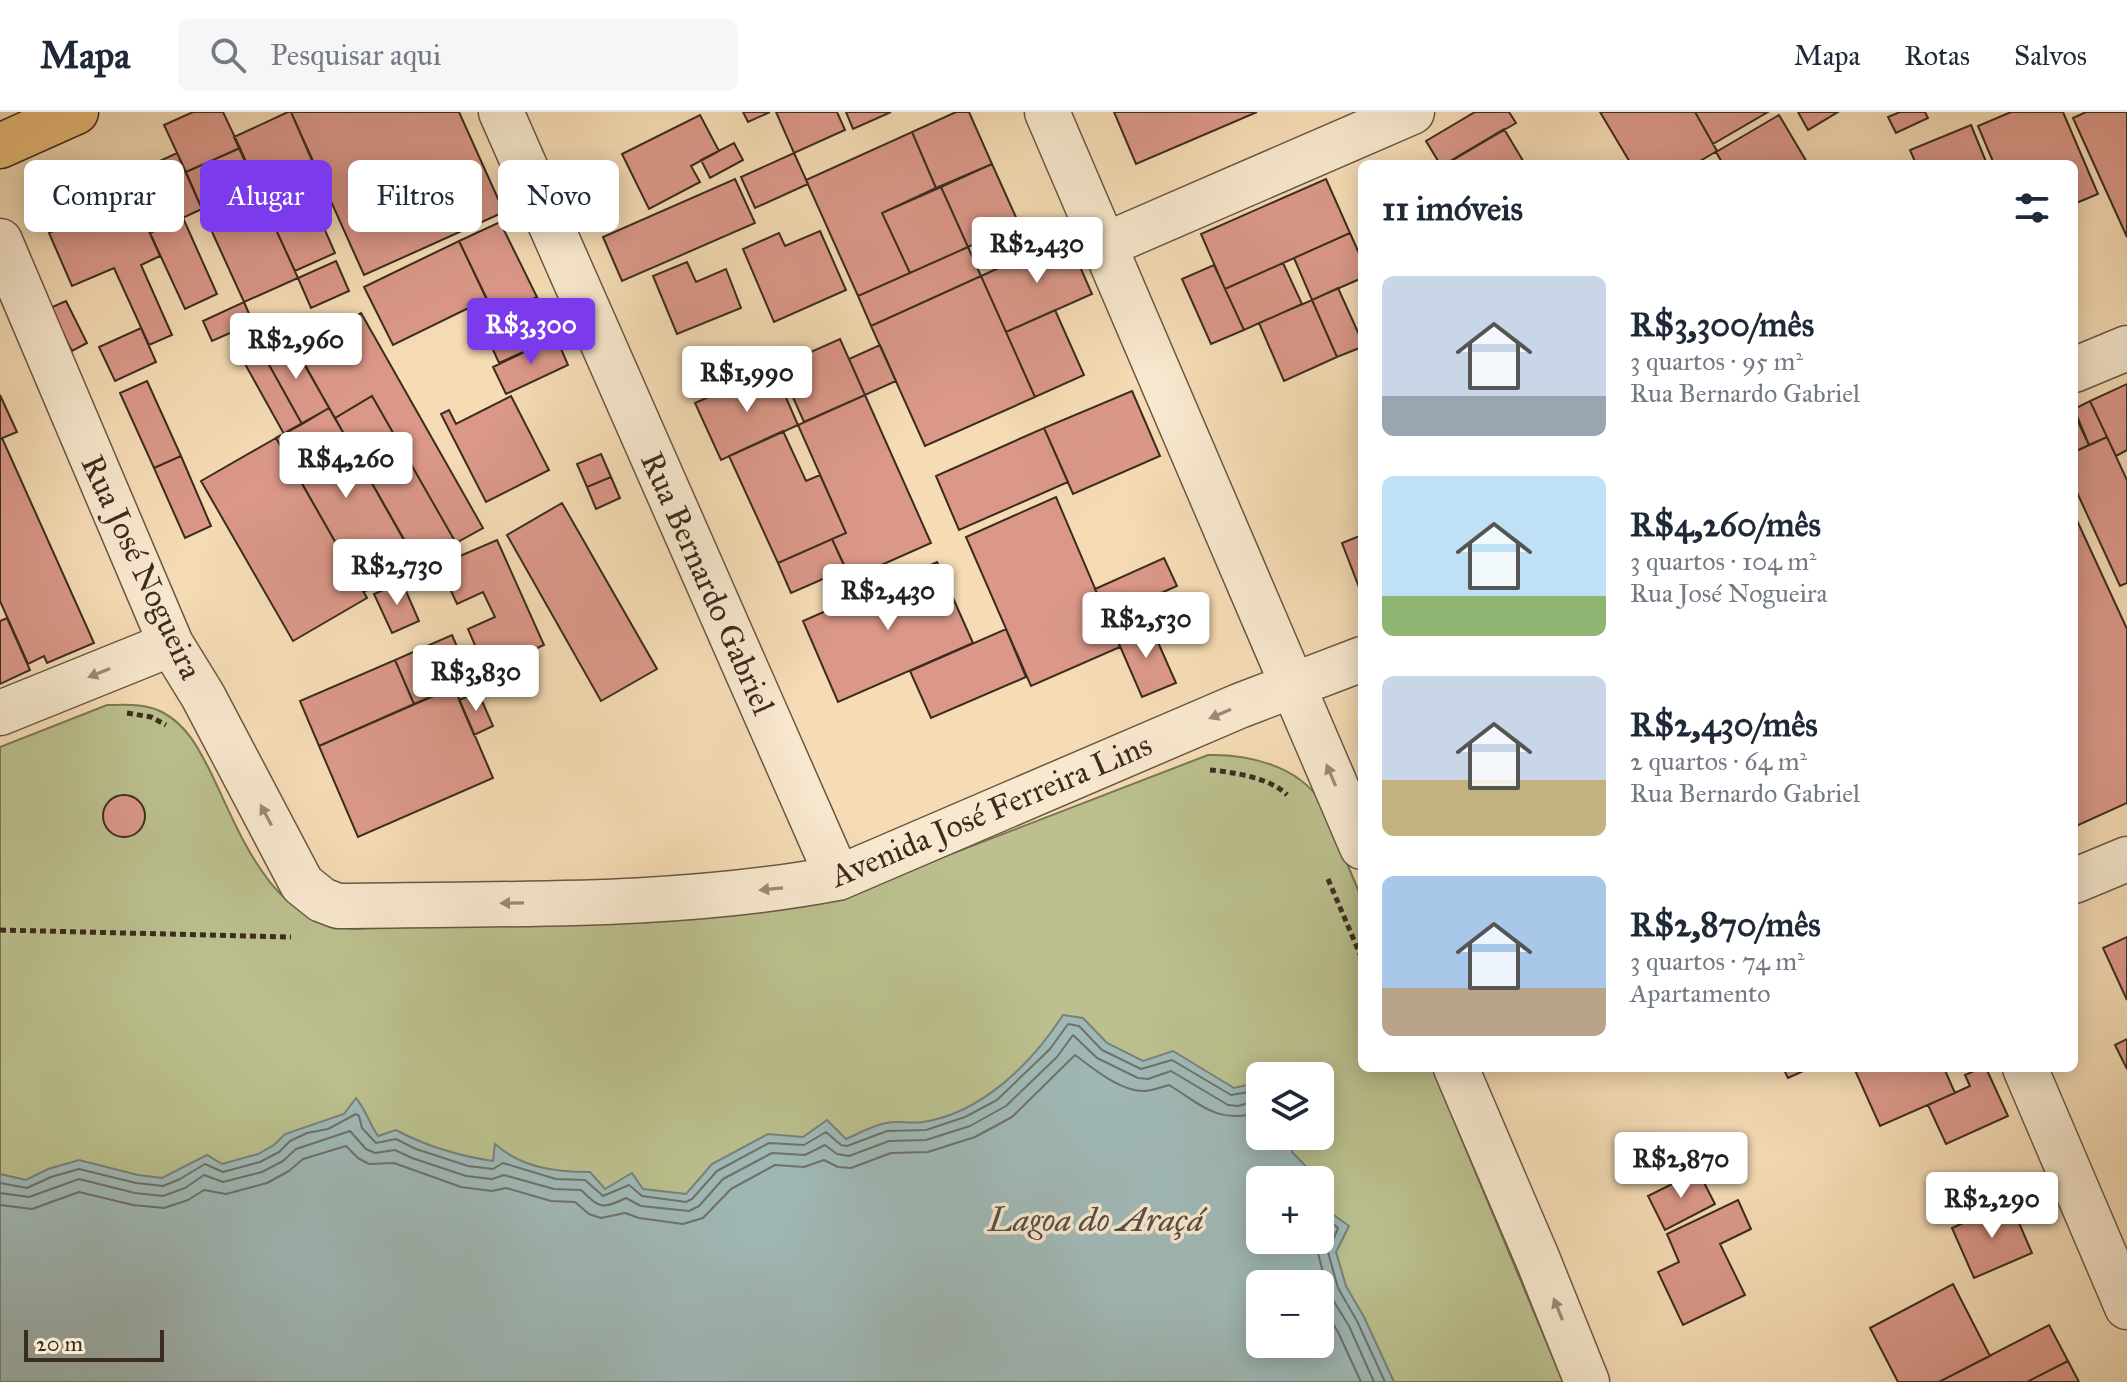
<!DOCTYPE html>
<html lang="pt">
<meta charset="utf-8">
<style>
:root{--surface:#fff;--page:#f6f6f7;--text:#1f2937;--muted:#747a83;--line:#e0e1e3;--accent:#7c3aed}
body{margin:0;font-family:"IM FELL Great Primer",serif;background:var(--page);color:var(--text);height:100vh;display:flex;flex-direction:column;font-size:30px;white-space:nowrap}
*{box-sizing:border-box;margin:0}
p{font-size:26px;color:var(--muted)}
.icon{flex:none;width:44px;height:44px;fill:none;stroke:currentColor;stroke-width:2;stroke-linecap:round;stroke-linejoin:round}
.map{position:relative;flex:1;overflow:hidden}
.panel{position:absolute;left:1358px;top:48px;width:720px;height:912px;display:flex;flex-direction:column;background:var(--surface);border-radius:12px;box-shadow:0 4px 20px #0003}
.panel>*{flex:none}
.hud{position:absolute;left:24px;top:48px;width:760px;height:72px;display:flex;gap:16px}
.tools{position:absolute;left:1246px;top:950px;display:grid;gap:16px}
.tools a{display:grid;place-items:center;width:88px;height:88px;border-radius:12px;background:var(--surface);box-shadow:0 4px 20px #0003;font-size:40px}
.scale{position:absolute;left:24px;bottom:20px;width:140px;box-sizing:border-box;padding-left:8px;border:4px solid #3c2c1f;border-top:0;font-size:22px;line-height:28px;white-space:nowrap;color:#3c2c1f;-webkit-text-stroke:6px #f8e8cf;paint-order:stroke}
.price{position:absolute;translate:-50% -68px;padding:0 18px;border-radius:8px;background:#fff;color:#222;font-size:26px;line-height:52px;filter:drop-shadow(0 2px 4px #0008)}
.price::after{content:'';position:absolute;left:50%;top:48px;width:24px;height:18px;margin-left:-12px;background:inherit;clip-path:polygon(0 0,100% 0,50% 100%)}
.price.on{background:var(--accent);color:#fff}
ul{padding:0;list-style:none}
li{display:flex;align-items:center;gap:24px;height:200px;padding:0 24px}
li span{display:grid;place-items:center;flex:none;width:224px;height:160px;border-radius:12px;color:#555}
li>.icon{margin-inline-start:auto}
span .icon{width:96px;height:96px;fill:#fffc;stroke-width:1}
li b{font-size:34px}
h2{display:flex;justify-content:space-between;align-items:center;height:96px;padding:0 24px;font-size:34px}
.tag{padding:0 28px;border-radius:12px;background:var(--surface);box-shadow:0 4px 20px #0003;font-size:28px;line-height:72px}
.tag.on{background:var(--accent);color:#fff}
header{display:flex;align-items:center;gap:48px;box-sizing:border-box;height:112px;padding:0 40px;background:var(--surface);border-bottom:2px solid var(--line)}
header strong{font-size:38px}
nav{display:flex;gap:44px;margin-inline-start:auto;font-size:28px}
.search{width:560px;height:72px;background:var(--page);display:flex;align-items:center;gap:20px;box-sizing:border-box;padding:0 28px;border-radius:12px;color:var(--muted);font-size:30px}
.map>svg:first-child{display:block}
.green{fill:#bbc08e;stroke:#7c7656;stroke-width:2;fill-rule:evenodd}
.water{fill:#a0b9b7;stroke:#78817a;stroke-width:2;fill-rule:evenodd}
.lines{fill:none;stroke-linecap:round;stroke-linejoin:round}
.shore{stroke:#6e726b;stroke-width:2}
.building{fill:#db9889;stroke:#3c2c1f;stroke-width:2}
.minor-casing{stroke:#6a5844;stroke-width:47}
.major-casing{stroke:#3c2c1f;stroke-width:47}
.path{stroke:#3c2c1f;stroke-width:5;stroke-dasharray:6 4;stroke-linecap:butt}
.minor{stroke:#f8e8cf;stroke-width:44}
.major{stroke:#eabe7a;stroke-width:44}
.oneway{fill:#9a8a77}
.labels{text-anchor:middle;stroke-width:7;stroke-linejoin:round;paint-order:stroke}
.street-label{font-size:32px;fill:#3c2c1f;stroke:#f8e8cf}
.water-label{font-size:34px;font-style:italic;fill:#554f45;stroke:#f8e8cf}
</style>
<header>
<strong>Mapa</strong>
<div class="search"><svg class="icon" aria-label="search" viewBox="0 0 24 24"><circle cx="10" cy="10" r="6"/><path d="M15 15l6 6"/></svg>Pesquisar aqui</div>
<nav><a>Mapa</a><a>Rotas</a><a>Salvos</a></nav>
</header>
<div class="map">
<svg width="2127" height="1270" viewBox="0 0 2127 1270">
<rect width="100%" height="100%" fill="#f5dcb5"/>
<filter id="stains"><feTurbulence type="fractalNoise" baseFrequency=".0025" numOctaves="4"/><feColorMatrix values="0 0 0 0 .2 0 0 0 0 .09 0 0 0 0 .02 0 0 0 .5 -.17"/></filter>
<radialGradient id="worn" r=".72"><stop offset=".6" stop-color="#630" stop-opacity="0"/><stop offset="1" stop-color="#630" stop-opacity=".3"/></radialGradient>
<path class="green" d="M107,593C125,593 145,591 162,600C187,613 199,637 211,661C242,725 270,809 352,817L676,801L855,779L1208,643C1249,642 1298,654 1321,690L1362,787V956H1432L1563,1270H0V635ZM1260,964H1320V1024H1260ZM1260,1068H1320V1128H1260ZM1260,1172H1320V1232H1260Z"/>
<path class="water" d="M1063,903L1083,906L1107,931L1143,949L1173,939L1234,976L1260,970V1024H1295L1292,1040L1319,1068H1260V1128H1320V1069L1325,1073L1331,1101L1349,1114L1336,1140L1346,1174L1364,1205L1394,1270H0V1062L26,1068L48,1057L79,1048L138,1063L162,1066L207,1043L222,1052L258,1042L274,1033L285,1022L344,1002L356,986C366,998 369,1011 378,1024L396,1018C426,1034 459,1044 493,1049L495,1032C522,1056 555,1060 590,1060L605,1077L632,1061L643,1077L686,1082L712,1052L768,1022L803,1025L827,1008L846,1027C858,1022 873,1013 886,1011C898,1008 911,1012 923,1010C982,1001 1032,951 1063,903ZM1260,1172H1320V1232H1260Z"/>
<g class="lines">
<path class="shore" d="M0,1071L27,1076L51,1065L79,1057L136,1071L163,1074L180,1067L205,1052L223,1060L260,1050L279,1040L290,1029L307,1021L328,1017L356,1002L359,1004L362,1016L376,1031L396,1027L416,1037L468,1054L493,1057L503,1051L556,1067L585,1068L603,1084L629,1073L642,1084L686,1090L692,1087L717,1059L769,1031L804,1033L826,1020L841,1033L847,1034L887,1019L926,1018L965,1005L997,988L1050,937L1068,912L1079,914L1102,938L1141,957L1172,948L1231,983L1260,978
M0,1081L29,1085L79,1067L135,1081L163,1084L185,1076L204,1063L223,1070L262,1060L283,1049L296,1037L350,1019L366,1037L375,1041L395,1038L412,1046L466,1064L492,1067L504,1063L554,1077L581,1078C600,1096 601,1098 626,1086L641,1094L689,1099L699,1094L723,1067L772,1041L805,1043L825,1033L837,1042L849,1044L889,1029L926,1028L970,1014L1006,994L1057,945L1073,923L1097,946L1138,966L1148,967L1171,959L1228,993L1238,994L1260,988
M1320,1088L1325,1105L1338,1116L1328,1140L1338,1176L1357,1209L1385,1270
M0,1093L32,1097L79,1080L133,1093L164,1096L188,1088L204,1078L226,1082L267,1071L289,1059L303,1047L346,1034L358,1046L369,1052L394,1051L461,1075L492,1079L506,1076L551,1089L575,1090L589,1102L601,1106L625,1101L639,1106L683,1112L703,1106L731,1077L775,1053L804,1055L824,1048L838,1055L851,1056L891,1041L928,1040L975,1025L1012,1005L1075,943C1093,956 1119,979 1144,979C1152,979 1161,975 1169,973C1205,995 1215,1011 1260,1001
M1320,1115L1325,1121L1318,1141L1328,1180L1349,1214L1374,1270
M1320,1190L1338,1220L1361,1270"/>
</g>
<path class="building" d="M193,0H223L240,36L186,60L164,13Z
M288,0H291L318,62L262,87L234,25Z
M291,0H459L504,100L364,163Z
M743,0H770L748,10Z
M776,0H837L845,18L794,41Z
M846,0H891L853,17Z
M956,0H969L992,52L936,76L912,20Z
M1114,0H1257L1136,52Z
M1475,0H1509L1516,11L1446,52H1440L1426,29Z
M1600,0H1695L1717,39L1695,52H1631Z
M1695,0H1768L1713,32Z
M1798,0H1838L1808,18Z
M1900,0H1925L1928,6L1896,21L1888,5Z
M2011,0H2063L2098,82L2074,92V52H1994L1978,14Z
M2086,0H2127V125L2073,6Z
M700,3L719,39L691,54L700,70L649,97L622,42Z
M1779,3L1808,52H1723L1716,40Z
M1971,13L1987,52H1916L1910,38Z
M1504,17L1525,52H1448L1447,51Z
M912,20L936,76L882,101L910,161L858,184L806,68Z
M734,31L743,48L710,66L701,48Z
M240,36L262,87L208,111L186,60Z
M177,41L202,97L150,121L125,65Z
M794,41L808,72L755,96L741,65Z
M992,52L1019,112L968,135L941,75Z
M735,67L755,111L622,169L603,125Z
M1326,67L1350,121L1225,177L1201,122Z
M303,68L335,141L295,159L262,87Z
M941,75L968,135L910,161L882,101Z
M133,83L160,144L141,153L172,223L149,233L114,156L72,174L49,121Z
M262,87L298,166L244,190L208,111Z
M183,106L217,182L185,197L150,121Z
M500,110L537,185L495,205L459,129Z
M820,119L846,178L774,210L743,137L779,121L785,134Z
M1350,121L1362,148V166L1312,188L1294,146Z
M1067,125L1092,182L1006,220L981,164Z
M459,129L487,187L393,233L364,175Z
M968,135L981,164L871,214L858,184Z
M336,149L349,179L311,196L298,166Z
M687,150L696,170L726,157L741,196L677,222L653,164Z
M1283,151L1302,192L1244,218L1225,177Z
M1214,153L1244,218L1211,232L1182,167Z
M981,164L1035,285L925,334L871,214Z
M1338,176L1362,229V235L1337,245L1312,188Z
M537,185L556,225L499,251L481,211Z
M1312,188L1337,245L1284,269L1259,211Z
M66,189L87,231L72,239L50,196Z
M244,190L253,211L212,229L203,209Z
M1055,198L1084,263L1035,285L1006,220Z
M361,201L483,416L456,431L372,284L335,306L296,238Z
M141,216L156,250L115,269L99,235Z
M556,225L568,253L506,282L493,255Z
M290,226L329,296L302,312L263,242Z
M840,227L865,283L804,310L779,254Z
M880,233L896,269L865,283L849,247Z
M263,242L302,312L284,322L245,252Z
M773,256L798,313L721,348L695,291Z
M147,269L181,344L154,356L120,281Z
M2127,272V338L2116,344L2090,289Z
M1132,279L1160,344L1073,382L1044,316Z
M0,283L17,320L0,327Z
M865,283L931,431L850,467L832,427L846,421L798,313Z
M372,284L456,431L418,453L335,306Z
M511,284L549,358L486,390L441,302L449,298L456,312Z
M2090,289L2107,325L2089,333L2074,297Z
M329,296L417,450L364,480L276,326Z
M2074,301L2089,333L2074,340Z
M1044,316L1068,370L959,418L936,364Z
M783,319L806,369L820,363L846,421L778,451L729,344Z
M2107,325L2127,368V471L2120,474L2074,374V340Z
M2,326L94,531L47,551L44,544L28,552L0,489V327Z
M276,326L367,486L293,529L201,369Z
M601,342L611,365L587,375L577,352Z
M181,344L211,414L185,426L154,356Z
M611,365L620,386L596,397L587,375Z
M1056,385L1120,535L1031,574L966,425Z
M562,391L657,557L601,589L507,423Z
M2074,402L2127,517V691L2074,715Z
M1362,423V483L1342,431Z
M832,427L846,457L791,481L778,451Z
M497,428L544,533L486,559L468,517L495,505L483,480L457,492L439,453Z
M1164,446L1177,474L1107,505L1095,477Z
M937,450L973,531L838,590L803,509Z
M402,470L419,509L392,521L374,482Z
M7,506L30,558L0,572V509Z
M1149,510L1176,571L1142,585L1116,525Z
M1006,517L1026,565L931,606L910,559Z
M452,523L471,568L414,592L395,548Z
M395,548L414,592L319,634L300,589Z
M454,575L493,666L358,725L319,634Z
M478,580L493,614L474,623L459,588Z
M103 704a21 21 0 1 1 42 0a21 21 0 1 1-42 0Z
M2127,825V888L2103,836Z
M2127,927V957L2115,933Z
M1783,956H1810L1788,966Z
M1854,956H1944L1955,981L1880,1014Z
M1981,956H1986L2008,1004L1946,1032L1928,993L1970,974L1965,963Z
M1698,1059L1715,1092L1665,1118L1648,1084Z
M1738,1088L1751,1117L1720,1132L1745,1183L1683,1213L1658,1160L1679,1150L1667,1122Z
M2010,1090L2032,1141L1974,1166L1952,1116Z
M1953,1172L1990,1244L1939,1270H1898L1870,1216Z
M2049,1213L2068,1249L2027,1270H1939Z
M2068,1249L2079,1270H2027Z"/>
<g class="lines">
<g class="minor-casing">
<path id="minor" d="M501,0L838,766
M1047,0L1362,735
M0,129L171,532L203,584L302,772L322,788L338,794C505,791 674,797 838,766L1239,594L1362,547
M1103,134L1412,0
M2074,258L2127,236
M0,601L171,532
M2074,769L2127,747
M1456,956L1538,1148L1587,1270
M2025,956L2127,1195"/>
</g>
<g class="major-casing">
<path id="major" d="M0,34L76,0"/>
</g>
<path class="path" d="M127,601L151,605L166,613
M1210,658C1233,660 1271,666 1287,683
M1328,767L1362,847
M0,818L291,825"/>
<use href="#minor" class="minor"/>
<use href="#major" class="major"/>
</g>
<defs><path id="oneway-solid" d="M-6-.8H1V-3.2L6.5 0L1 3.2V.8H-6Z" transform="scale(2)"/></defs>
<g class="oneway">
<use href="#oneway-solid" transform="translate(99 561) rotate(158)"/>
<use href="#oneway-solid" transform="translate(1220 602) rotate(157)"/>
<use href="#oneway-solid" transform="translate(1331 663) rotate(-113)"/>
<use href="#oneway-solid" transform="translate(266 703) rotate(-118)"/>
<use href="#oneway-solid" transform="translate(771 777) rotate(175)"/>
<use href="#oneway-solid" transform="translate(512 791) rotate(179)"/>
<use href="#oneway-solid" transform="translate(1558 1197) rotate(-112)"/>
</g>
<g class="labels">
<g class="street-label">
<text transform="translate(142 455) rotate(65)" y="11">Rua José Nogueira</text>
<text transform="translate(708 471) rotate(66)" y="11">Rua Bernardo Gabriel</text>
<text transform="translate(991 698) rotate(-23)" y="11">Avenida José Ferreira Lins</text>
</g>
<g class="water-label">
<text x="1096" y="1119">Lagoa do Araçá</text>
</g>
</g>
<rect width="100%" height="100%" filter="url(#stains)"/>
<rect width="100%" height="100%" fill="url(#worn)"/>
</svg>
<div class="tools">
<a><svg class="icon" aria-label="layers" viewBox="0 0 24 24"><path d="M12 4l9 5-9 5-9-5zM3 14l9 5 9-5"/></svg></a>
<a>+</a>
<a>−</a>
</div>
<div class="scale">20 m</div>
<b class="price" style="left:1037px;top:173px">R$2,430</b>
<b class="price on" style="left:531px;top:254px">R$3,300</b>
<b class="price" style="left:296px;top:269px">R$2,960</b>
<b class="price" style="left:747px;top:302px">R$1,990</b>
<b class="price" style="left:346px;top:388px">R$4,260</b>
<b class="price" style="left:397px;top:495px">R$2,730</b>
<b class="price" style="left:888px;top:520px">R$2,430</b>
<b class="price" style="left:1146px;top:548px">R$2,530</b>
<b class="price" style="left:476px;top:601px">R$3,830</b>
<b class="price" style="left:1681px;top:1088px">R$2,870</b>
<b class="price" style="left:1992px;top:1128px">R$2,290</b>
<div class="hud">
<a class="tag">Comprar</a>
<a class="tag on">Alugar</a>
<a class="tag">Filtros</a>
<a class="tag">Novo</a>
</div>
<section class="panel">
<h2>11 imóveis<svg class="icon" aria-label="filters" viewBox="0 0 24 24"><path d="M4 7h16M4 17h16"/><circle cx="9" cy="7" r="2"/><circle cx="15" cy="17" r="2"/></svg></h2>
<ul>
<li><span style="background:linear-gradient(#c9d6e8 75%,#9aa5b1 0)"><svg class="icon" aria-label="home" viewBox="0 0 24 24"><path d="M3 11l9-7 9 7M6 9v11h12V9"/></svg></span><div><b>R$3,300/mês</b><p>3 quartos · 95 m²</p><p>Rua Bernardo Gabriel</p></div></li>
<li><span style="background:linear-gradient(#bfe0f5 75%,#8fb573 0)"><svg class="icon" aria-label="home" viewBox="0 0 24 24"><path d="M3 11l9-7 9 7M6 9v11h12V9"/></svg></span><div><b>R$4,260/mês</b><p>3 quartos · 104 m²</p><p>Rua José Nogueira</p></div></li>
<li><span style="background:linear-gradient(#c9d6e8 65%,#c2b280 0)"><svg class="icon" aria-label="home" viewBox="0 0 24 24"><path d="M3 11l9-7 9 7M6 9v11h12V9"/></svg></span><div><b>R$2,430/mês</b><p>2 quartos · 64 m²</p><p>Rua Bernardo Gabriel</p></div></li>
<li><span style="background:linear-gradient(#a9c7e8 70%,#b9a48a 0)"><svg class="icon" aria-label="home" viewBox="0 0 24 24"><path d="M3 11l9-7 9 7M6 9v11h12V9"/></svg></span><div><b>R$2,870/mês</b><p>3 quartos · 74 m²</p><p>Apartamento</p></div></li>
</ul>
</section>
</div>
